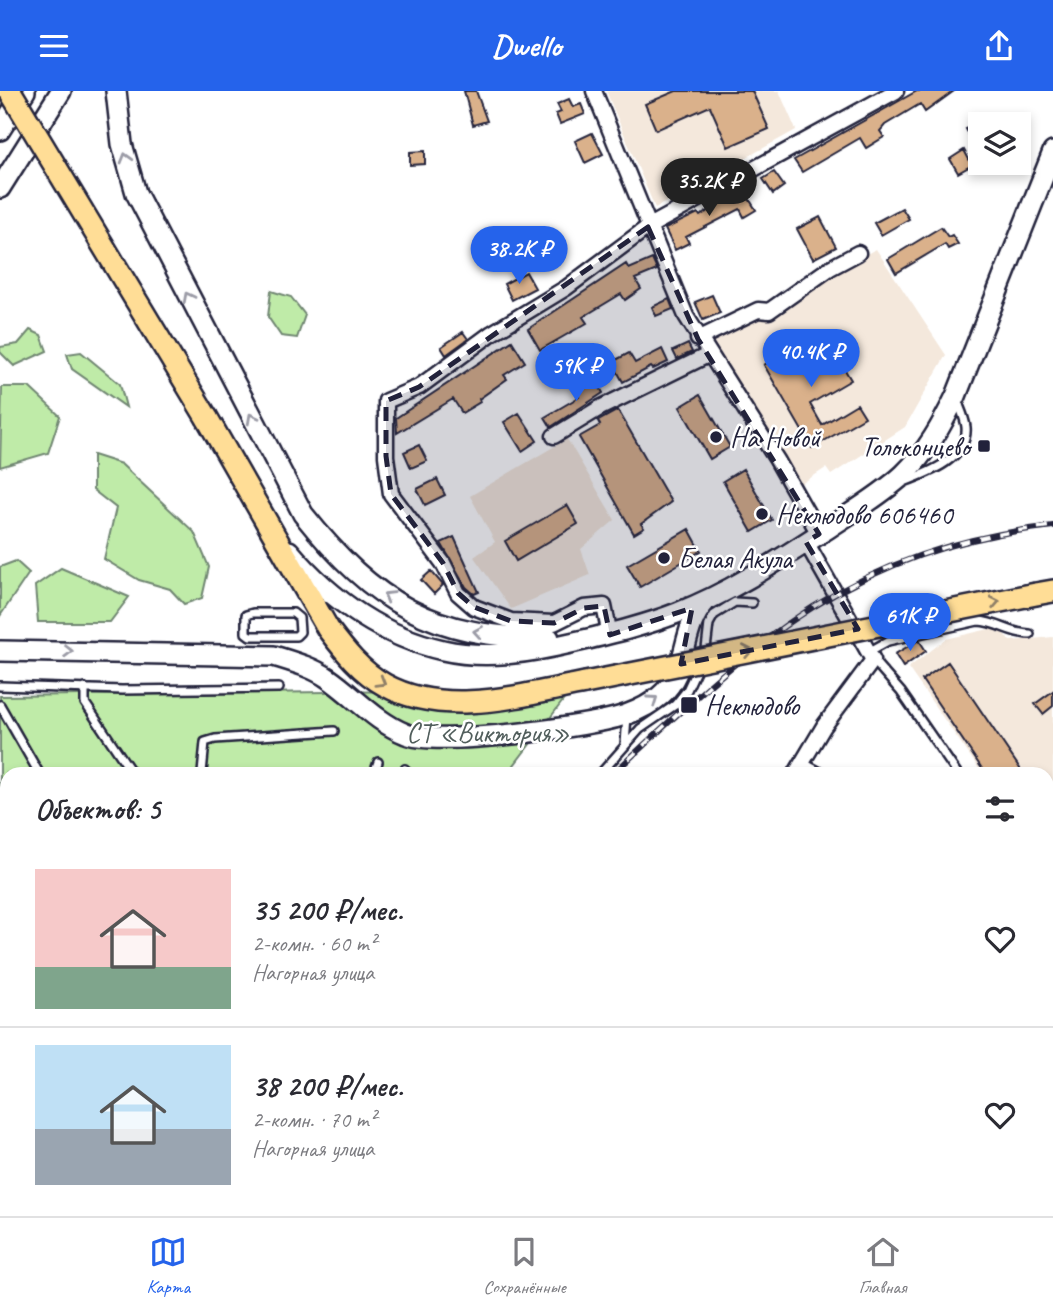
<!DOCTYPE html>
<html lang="ru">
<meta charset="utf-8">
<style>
:root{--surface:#fff;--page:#f7f7f7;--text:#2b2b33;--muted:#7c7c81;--line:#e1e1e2;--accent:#2563eb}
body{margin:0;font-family:Caveat,sans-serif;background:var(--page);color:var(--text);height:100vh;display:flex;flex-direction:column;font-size:26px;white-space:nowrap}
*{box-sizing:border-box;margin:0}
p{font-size:23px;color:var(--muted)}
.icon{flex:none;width:38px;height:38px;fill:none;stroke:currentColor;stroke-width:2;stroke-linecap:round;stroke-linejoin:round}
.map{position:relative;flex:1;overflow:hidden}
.side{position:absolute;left:0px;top:676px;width:1054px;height:450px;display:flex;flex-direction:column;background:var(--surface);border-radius:21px 21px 0 0;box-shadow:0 4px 10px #0003}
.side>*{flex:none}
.fabs{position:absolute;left:968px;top:21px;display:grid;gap:14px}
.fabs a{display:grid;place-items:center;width:63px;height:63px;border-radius:0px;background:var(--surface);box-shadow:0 4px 10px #0003;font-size:35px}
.price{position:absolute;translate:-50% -60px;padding:0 16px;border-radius:24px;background:var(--accent);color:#fff;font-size:23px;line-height:46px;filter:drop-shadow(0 2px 4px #0008)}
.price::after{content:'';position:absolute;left:50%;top:42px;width:21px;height:16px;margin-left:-10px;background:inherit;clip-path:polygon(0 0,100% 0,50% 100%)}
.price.selected{background:#222;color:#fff}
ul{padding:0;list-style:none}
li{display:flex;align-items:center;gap:21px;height:175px;padding:0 35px}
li+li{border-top:2px solid var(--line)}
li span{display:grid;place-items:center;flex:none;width:196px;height:140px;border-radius:0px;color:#555}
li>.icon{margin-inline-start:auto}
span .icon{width:84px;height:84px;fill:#fffc;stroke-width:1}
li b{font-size:30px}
h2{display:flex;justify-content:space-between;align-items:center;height:84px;padding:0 35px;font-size:30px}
header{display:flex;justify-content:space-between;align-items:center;height:91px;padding:0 35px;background:var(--accent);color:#fff;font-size:32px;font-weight:700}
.tabs{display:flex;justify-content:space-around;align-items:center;height:98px;border-top:2px solid var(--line);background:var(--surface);font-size:19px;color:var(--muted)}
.tabs a{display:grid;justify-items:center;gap:4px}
.tabs .selected{color:var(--accent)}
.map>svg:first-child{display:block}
.built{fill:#f4e8dc}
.green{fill:#bfeba8;stroke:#708672;stroke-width:2}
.building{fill:#dab18b;stroke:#22223b;stroke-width:2}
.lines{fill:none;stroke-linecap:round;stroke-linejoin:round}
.lane-casing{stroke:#22223b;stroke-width:12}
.street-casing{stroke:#22223b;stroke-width:19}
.secondary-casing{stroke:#22223b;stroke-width:24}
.primary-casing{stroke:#22223b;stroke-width:26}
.lane{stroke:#fff;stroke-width:7}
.street{stroke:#fff;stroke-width:14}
.secondary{stroke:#fff;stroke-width:19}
.primary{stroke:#ffdd96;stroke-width:21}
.rail-casing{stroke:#22223b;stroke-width:6}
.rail{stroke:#fff;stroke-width:3.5;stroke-dasharray:10;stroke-linecap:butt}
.primary-bridge-casing{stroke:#22223b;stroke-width:26;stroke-linecap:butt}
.primary-bridge{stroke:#ffdd96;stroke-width:21}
.oneway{stroke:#9c9ca7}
.oneway2{stroke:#908068}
.marked{fill:#22223b;fill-opacity:0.2;stroke:#22223b;stroke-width:5;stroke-dasharray:14 9;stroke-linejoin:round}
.poi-dot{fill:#22223b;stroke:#fff;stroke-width:2.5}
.labels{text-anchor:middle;stroke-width:5;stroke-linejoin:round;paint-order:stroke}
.poi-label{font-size:28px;fill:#22223b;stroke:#fff;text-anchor:start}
.park-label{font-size:28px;fill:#515e5c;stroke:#fff}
</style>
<header><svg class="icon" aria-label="menu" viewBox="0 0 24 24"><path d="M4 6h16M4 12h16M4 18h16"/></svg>Dwello<svg class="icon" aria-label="share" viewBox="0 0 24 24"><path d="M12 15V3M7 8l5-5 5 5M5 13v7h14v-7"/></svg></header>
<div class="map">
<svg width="1053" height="1125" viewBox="0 0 1053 1125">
<rect width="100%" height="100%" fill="#fff"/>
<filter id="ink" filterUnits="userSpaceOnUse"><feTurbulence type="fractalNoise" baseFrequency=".0143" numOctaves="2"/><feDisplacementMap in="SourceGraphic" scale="14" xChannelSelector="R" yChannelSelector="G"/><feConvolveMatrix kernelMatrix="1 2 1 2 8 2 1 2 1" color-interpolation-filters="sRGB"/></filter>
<g filter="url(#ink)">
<path class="built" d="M606,0H779L796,39L655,117Z
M876,158L946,264L905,336L831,384L826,377L801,393L710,247Z
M567,348L615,429L581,458L590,484L511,518L474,466L495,451L470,405Z
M998,536L1010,550L1053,546V784L1047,775L1046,682H982L908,577L946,548Z"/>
<path class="green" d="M271,200L291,206L305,224L297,247L281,245L268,226Z
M30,239L41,244L47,260L14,275L0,261V256L18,253Z
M81,261L120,293L126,316L72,278L67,263Z
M2,296H29L60,325L48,362L0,376Z
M93,364L121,373L194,441L209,476L202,507L184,513L170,498L139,489L104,468L116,417L93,399Z
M16,470L29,482L0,525V476Z
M61,477L129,506L110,531H38L35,495Z
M572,598L508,682H7V1104L0,1106V605Z"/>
<path class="building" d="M464,0H476L487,30L473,34Z
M676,0H752L769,38L728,56L710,15L656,39L645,13Z
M917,0H954L925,21L920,13L885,34L880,40L884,46L866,57L860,47L802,81L794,69Z
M569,8L573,16L581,13L585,23L560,33L556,23L561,21L557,13Z
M980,31V48L973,52L966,38Z
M592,42L603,63L585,72L575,50Z
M964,59L972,74L958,82L950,68Z
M425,60V73L410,74V61Z
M774,81L784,95L773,103L763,88Z
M743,98L756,119L744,126L740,118L686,146L689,152L675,159L665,138L698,122L700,125Z
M902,117L909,128L881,144L874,132Z
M820,126L836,156L813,168L797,138Z
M941,136L948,146L952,144L958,153L948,158L945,153L896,182L888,168Z
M652,168L657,179L635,188L641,198L625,209L621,203L583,226L587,232L540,259L528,238L626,173L629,178Z
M526,181L535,197L512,209L504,193Z
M712,204L720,222L703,229L695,211Z
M669,208L673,218L656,225L652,216Z
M463,241L468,248L446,264L441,256Z
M816,245L832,273L839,269L851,289L810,313L822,334L857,313L865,326L812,357L764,274Z
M512,250L525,271L504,284L507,288L479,308L480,311L462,322L453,308L397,342L396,327Z
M688,253L692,261L677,268L673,260Z
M662,258L668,271L653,278L651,276L623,291L612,271L629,262L635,272Z
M596,289L603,302L551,336L545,326L579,306L576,301Z
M700,304L730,356L710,368L680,316Z
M618,319L671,411L641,433L644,437L634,443L579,346L600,334L598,330Z
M519,322L537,350L522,360L504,331Z
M419,354L427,370L411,377L404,361Z
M743,378L772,429L752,441L723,390Z
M437,388L445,404L425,414L417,398Z
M567,414L578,433L516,470L505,450Z
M689,438L701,460L640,496L627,474Z
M454,446L479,501L474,503L466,496L441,452Z
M431,480L443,494L434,503L421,489Z
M919,549L926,560L903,576L895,563Z
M948,571L1023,682H985L922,589Z
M1053,600V615L1043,623L1035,613Z"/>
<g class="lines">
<g class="lane-casing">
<path id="lane" d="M904,391C928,382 969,367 966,336C965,327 960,317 957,309
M253,522H293L299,527L300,541L296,545H250L246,542V524Z
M870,560L888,550L978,530C998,531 1011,543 1030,543
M873,569L901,601L957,682
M0,595L122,599L279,597
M85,597V612L132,682
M0,614L39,682
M625,654L627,624
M802,671L822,682
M202,682L205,651L215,648L334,640
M374,682L378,671
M403,682L405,678
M601,682L640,638L675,614L687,599L706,558L709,533L714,524L735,511L752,512
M0,766L7,773
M1046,812L1053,819
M0,868L7,875
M0,978L7,981
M880,1118L894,1125"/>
</g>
<g class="street-casing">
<path id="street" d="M594,0L686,225L777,369L819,443
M698,248L758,219L769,220L830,177L858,162
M554,345L600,317L708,264
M610,544L604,515L584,517L554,532L511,530L474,516L458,502L443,472L391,403L386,365V310L419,296L492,242L566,197L648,136L896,0
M796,682L824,635L873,569L806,451
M384,1118L399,1125
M587,1125L591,1118
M756,1125L758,1118"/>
</g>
<g class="secondary-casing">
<path id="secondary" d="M116,0L122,53L136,102L303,423C374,512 433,547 549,547
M0,39L25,0
M0,97L61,0
M289,460C330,508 381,545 443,559C486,569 533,561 575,551C609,543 644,535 677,522C730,502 782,467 830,436C854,420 881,404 903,384C927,361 942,334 956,305L1053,61
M0,560L274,565C293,571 312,576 328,587C354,605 376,631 406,643C436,656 594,636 628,623C639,619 651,613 660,605C690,580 680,538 705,511"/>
</g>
<g class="primary-casing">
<path id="primary" d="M207,327L328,538C344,559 361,581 385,594C445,627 522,604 585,592
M1036,503L1053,500"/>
</g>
<use href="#lane" class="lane"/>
<use href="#street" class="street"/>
<use href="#secondary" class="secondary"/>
<use href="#primary" class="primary"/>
<g class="rail-casing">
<path id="rail" d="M614,682C755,550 851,458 1053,435
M0,1116L7,1115"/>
</g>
<use href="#rail" class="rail"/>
<g class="primary-bridge-casing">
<path id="primary-bridge" d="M10,0L207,327
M585,592L1036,503"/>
</g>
<use href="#primary-bridge" class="primary-bridge"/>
</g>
<defs><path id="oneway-chevron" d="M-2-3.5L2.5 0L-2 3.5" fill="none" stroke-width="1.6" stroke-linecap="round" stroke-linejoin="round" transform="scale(1.75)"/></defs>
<g class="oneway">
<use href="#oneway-chevron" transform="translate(126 67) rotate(-106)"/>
<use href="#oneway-chevron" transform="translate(188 206) rotate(-117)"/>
<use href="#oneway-chevron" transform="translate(252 327) rotate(-118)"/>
<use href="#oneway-chevron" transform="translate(388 505) rotate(-149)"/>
<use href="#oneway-chevron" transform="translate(478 541) rotate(-170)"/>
<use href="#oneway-chevron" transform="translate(68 560) rotate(1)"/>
<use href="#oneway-chevron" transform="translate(653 609) rotate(-35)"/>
</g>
<g class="oneway2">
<use href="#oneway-chevron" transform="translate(995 511) rotate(-11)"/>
<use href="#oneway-chevron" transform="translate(748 560) rotate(-11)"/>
<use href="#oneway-chevron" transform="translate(381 591) rotate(31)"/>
</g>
</g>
<path class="marked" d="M648,136L698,248L819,443L806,451L858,538L681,573L692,517L610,544L604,515L584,517L554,532L511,530L474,516L458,502L443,472L391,403L386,365V310L419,296Z"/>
<g class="poi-dot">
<circle cx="716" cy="346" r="7"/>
<rect x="977" y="348" width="14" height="14" rx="3.5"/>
<circle cx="762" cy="423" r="7"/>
<circle cx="664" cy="467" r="7"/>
<rect x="680" y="605" width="18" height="18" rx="3.5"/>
</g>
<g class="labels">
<g class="poi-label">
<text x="730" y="356">На Новой</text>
<text x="970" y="365" text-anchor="end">Толоконцево</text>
<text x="776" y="433">Неклюдово 606460</text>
<text x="678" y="477">Белая Акула</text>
<text x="705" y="624">Неклюдово</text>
</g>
<g class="park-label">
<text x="488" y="651">СТ «Виктория»</text>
</g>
</g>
</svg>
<div class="fabs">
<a><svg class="icon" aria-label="layers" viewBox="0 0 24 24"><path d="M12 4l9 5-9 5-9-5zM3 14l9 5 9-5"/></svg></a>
</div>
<b class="price selected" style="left:709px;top:127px">35.2K ₽</b>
<b class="price" style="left:519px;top:195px">38.2K ₽</b>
<b class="price" style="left:811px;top:298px">40.4K ₽</b>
<b class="price" style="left:576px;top:312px">59K ₽</b>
<b class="price" style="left:910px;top:562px">61K ₽</b>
<section class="side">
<h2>Объектов: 5<svg class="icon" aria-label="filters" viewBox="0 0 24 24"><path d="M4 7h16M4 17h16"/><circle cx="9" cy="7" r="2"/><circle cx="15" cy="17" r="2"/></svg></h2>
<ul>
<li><span style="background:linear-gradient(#f6c9c9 70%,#7fa58c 0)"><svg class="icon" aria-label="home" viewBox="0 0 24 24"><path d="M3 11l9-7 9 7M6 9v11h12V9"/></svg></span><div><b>35 200 ₽/мес.</b><p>2-комн. · 60 m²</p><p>Нагорная улица</p></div><svg class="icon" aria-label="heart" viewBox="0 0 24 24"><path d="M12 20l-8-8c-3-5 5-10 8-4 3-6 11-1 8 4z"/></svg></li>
<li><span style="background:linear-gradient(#bfe0f5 60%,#9aa5b1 0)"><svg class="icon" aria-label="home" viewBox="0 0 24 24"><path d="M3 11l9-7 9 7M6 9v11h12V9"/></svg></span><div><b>38 200 ₽/мес.</b><p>2-комн. · 70 m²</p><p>Нагорная улица</p></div><svg class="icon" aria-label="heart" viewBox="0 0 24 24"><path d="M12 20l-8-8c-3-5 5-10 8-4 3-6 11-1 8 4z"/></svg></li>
</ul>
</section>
</div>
<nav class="tabs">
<a class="selected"><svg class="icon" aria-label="map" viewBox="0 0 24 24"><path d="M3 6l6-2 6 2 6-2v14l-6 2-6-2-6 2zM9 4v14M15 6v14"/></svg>Карта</a>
<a><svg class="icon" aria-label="saved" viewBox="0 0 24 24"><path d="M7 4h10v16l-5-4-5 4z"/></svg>Сохранённые</a>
<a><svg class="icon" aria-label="home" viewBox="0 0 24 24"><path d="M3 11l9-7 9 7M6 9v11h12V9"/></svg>Главная</a>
</nav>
